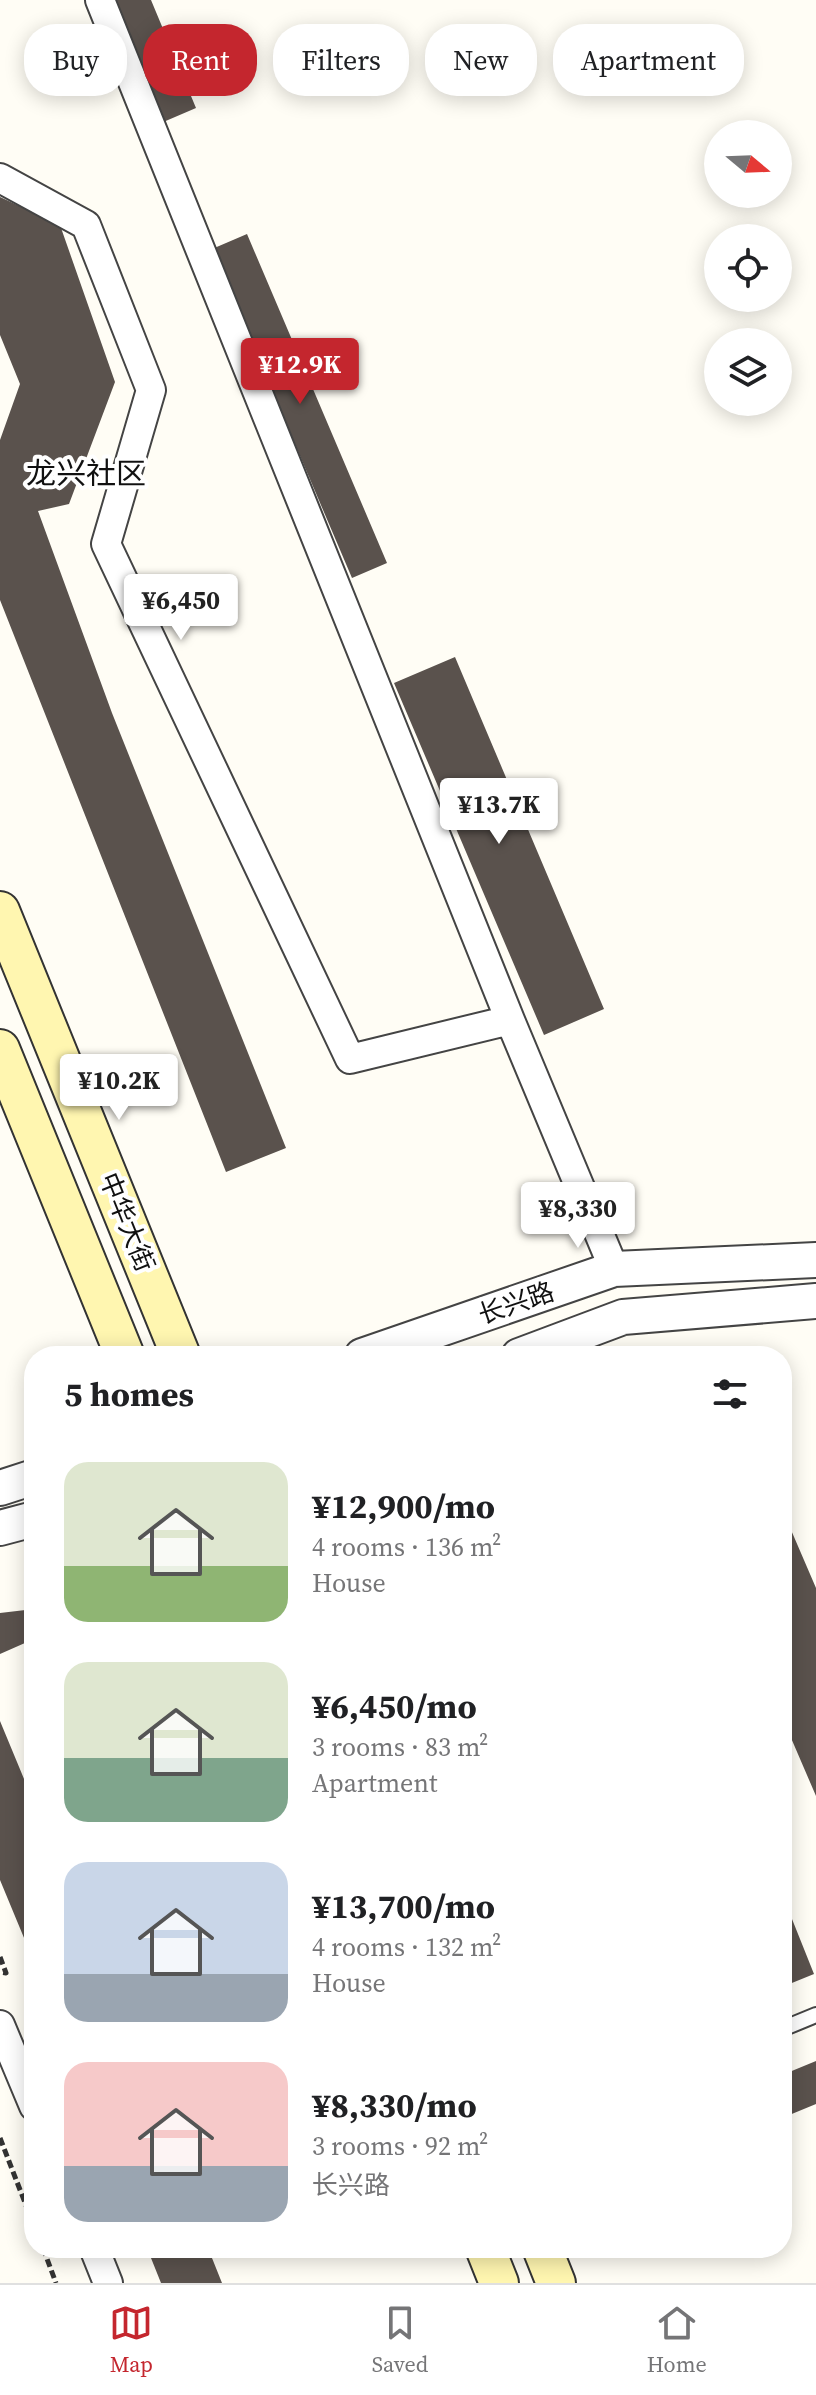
<!DOCTYPE html>
<meta charset="utf-8">
<style>
:root{--surface:#fff;--page:#f6f6f6;--text:#202124;--muted:#757577;--line:#e0e0e0;--accent:#c4262e}
body{margin:0;font-family:"Source Serif 4","Noto Sans SC",serif;background:var(--page);color:var(--text);height:100vh;display:flex;flex-direction:column;font-size:30px;white-space:nowrap}
*{box-sizing:border-box;margin:0}
p{font-size:26px;color:var(--muted)}
.icon{flex:none;width:44px;height:44px;fill:none;stroke:currentColor;stroke-width:2;stroke-linecap:round;stroke-linejoin:round}
.map{position:relative;flex:1;overflow:hidden}
.drawer{position:absolute;left:24px;top:1346px;width:768px;height:912px;display:flex;flex-direction:column;background:var(--surface);border-radius:32px;box-shadow:0 4px 20px #0003}
.drawer>*{flex:none}
.hud{position:absolute;left:24px;top:24px;width:768px;height:72px;display:flex;gap:16px}
.needle{width:52px;rotate:109deg}
.controls{position:absolute;left:704px;top:120px;display:grid;gap:16px}
.controls a{display:grid;place-items:center;width:88px;height:88px;border-radius:50%;background:var(--surface);box-shadow:0 4px 20px #0003;font-size:40px}
.price{position:absolute;translate:-50% -68px;padding:0 18px;border-radius:8px;background:#fff;color:#222;font-size:26px;line-height:52px;filter:drop-shadow(0 2px 4px #0008)}
.price::after{content:'';position:absolute;left:50%;top:48px;width:24px;height:18px;margin-left:-12px;background:inherit;clip-path:polygon(0 0,100% 0,50% 100%)}
.price.on{background:var(--accent);color:#fff}
ul{padding:0;list-style:none}
li{display:flex;align-items:center;gap:24px;height:200px;padding:0 40px}
li span{display:grid;place-items:center;flex:none;width:224px;height:160px;border-radius:24px;color:#555}
li>.icon{margin-inline-start:auto}
span .icon{width:96px;height:96px;fill:#fffc;stroke-width:1}
li b{font-size:34px}
h2{display:flex;justify-content:space-between;align-items:center;height:96px;padding:0 40px;font-size:34px}
.tag{padding:0 28px;border-radius:32px;background:var(--surface);box-shadow:0 4px 20px #0003;font-size:28px;line-height:72px}
.tag.on{background:var(--accent);color:#fff}
.menu{display:flex;justify-content:space-around;align-items:center;height:112px;border-top:2px solid var(--line);background:var(--surface);font-size:22px;color:var(--muted)}
.menu a{display:grid;justify-items:center;gap:4px}
.menu .on{color:var(--accent)}
.map>svg:first-child{display:block}
.building{fill:#5a524d}
.lines{fill:none;stroke-linecap:round;stroke-linejoin:round}
.service-casing{stroke:#444;stroke-width:18}
.minor-casing{stroke:#444;stroke-width:32}
.tertiary-casing{stroke:#444;stroke-width:38}
.secondary-casing{stroke:#333;stroke-width:42}
.path{stroke:#333;stroke-width:5;stroke-dasharray:8 4;stroke-linecap:butt}
.service{stroke:#fff;stroke-width:14}
.minor{stroke:#fff;stroke-width:28}
.tertiary{stroke:#fff;stroke-width:34}
.secondary{stroke:#fff6b0;stroke-width:38}
.labels{text-anchor:middle;stroke-width:8;stroke-linejoin:round;paint-order:stroke}
.street-label{font-size:26px;fill:#111;stroke:#fff}
.quarter-label{font-size:30px;fill:#111;stroke:#fff}
</style>
<div class="map">
<svg width="816" height="2283" viewBox="0 0 816 2283">
<rect width="100%" height="100%" fill="#fffdf5"/>
<path class="building" d="M109,0H151L196,108L161,123Z
M0,197L60,225L115,382L69,504L38,511L112,713L286,1148L226,1172L0,600V440L20,384L0,335Z
M247,234L387,563L352,578L212,249Z
M455,657L604,1009L544,1035L394,683Z
M782,1509L816,1588V1796L782,1717Z
M34,1609V1639L0,1654V1613Z
M0,1721L34,1803V1962L0,1880Z
M790,1914L814,1974L782,1987V1917Z
M816,2061V2104L782,2118V2075Z
M147,2248H208L222,2283H161Z"/>
<g class="lines">
<g class="service-casing">
<path id="service" d="M782,2029L816,2015"/>
</g>
<g class="minor-casing">
<path id="minor" d="M100,0L510,1020L614,1269
M0,178L86,225L151,390L106,544L350,1059L510,1020
M0,2025L34,2106
M94,2248L108,2283"/>
</g>
<g class="tertiary-casing">
<path id="tertiary" d="M362,1356L614,1269L816,1260
M519,1356L623,1317L816,1301
M0,1488L34,1477
M0,1528L34,1519"/>
</g>
<g class="secondary-casing">
<path id="secondary" d="M0,911L181,1356
M0,1049L125,1356
M485,2248L499,2283
M542,2248L556,2283"/>
</g>
<path class="path" d="M0,1957L6,1973L0,1972
M0,2138L34,2226
M43,2248L56,2283"/>
<use href="#service" class="service"/>
<use href="#minor" class="minor"/>
<use href="#tertiary" class="tertiary"/>
<use href="#secondary" class="secondary"/>
</g>
<g class="labels">
<g class="street-label">
<text transform="translate(127 1222) rotate(68)" y="9">中华大街</text>
<text transform="translate(516 1303) rotate(-19)" y="9">长兴路</text>
</g>
<g class="quarter-label">
<text x="86" y="484">龙兴社区</text>
</g>
</g>
</svg>
<div class="controls">
<a><svg class="needle" viewBox="-14 -14 28 28"><path d="M0-13l5 13h-10z" fill="#e53935"/><path d="M0 13l5-13h-10z" fill="#757577"/></svg></a>
<a><svg class="icon" aria-label="locate" viewBox="0 0 24 24"><circle cx="12" cy="12" r="6"/><path d="M12 2v4M12 18v4M2 12h4M18 12h4"/></svg></a>
<a><svg class="icon" aria-label="layers" viewBox="0 0 24 24"><path d="M12 4l9 5-9 5-9-5zM3 14l9 5 9-5"/></svg></a>
</div>
<b class="price on" style="left:300px;top:406px">¥12.9K</b>
<b class="price" style="left:181px;top:642px">¥6,450</b>
<b class="price" style="left:499px;top:846px">¥13.7K</b>
<b class="price" style="left:119px;top:1122px">¥10.2K</b>
<b class="price" style="left:578px;top:1250px">¥8,330</b>
<div class="hud">
<a class="tag">Buy</a>
<a class="tag on">Rent</a>
<a class="tag">Filters</a>
<a class="tag">New</a>
<a class="tag">Apartment</a>
</div>
<section class="drawer">
<h2>5 homes<svg class="icon" aria-label="filters" viewBox="0 0 24 24"><path d="M4 7h16M4 17h16"/><circle cx="9" cy="7" r="2"/><circle cx="15" cy="17" r="2"/></svg></h2>
<ul>
<li><span style="background:linear-gradient(#dfe7d0 65%,#8fb573 0)"><svg class="icon" aria-label="home" viewBox="0 0 24 24"><path d="M3 11l9-7 9 7M6 9v11h12V9"/></svg></span><div><b>¥12,900/mo</b><p>4 rooms · 136 m²</p><p>House</p></div></li>
<li><span style="background:linear-gradient(#dfe7d0 60%,#7fa58c 0)"><svg class="icon" aria-label="home" viewBox="0 0 24 24"><path d="M3 11l9-7 9 7M6 9v11h12V9"/></svg></span><div><b>¥6,450/mo</b><p>3 rooms · 83 m²</p><p>Apartment</p></div></li>
<li><span style="background:linear-gradient(#c9d6e8 70%,#9aa5b1 0)"><svg class="icon" aria-label="home" viewBox="0 0 24 24"><path d="M3 11l9-7 9 7M6 9v11h12V9"/></svg></span><div><b>¥13,700/mo</b><p>4 rooms · 132 m²</p><p>House</p></div></li>
<li><span style="background:linear-gradient(#f6c9c9 65%,#9aa5b1 0)"><svg class="icon" aria-label="home" viewBox="0 0 24 24"><path d="M3 11l9-7 9 7M6 9v11h12V9"/></svg></span><div><b>¥8,330/mo</b><p>3 rooms · 92 m²</p><p>长兴路</p></div></li>
</ul>
</section>
</div>
<nav class="menu">
<a class="on"><svg class="icon" aria-label="map" viewBox="0 0 24 24"><path d="M3 6l6-2 6 2 6-2v14l-6 2-6-2-6 2zM9 4v14M15 6v14"/></svg>Map</a>
<a><svg class="icon" aria-label="saved" viewBox="0 0 24 24"><path d="M7 4h10v16l-5-4-5 4z"/></svg>Saved</a>
<a><svg class="icon" aria-label="home" viewBox="0 0 24 24"><path d="M3 11l9-7 9 7M6 9v11h12V9"/></svg>Home</a>
</nav>
